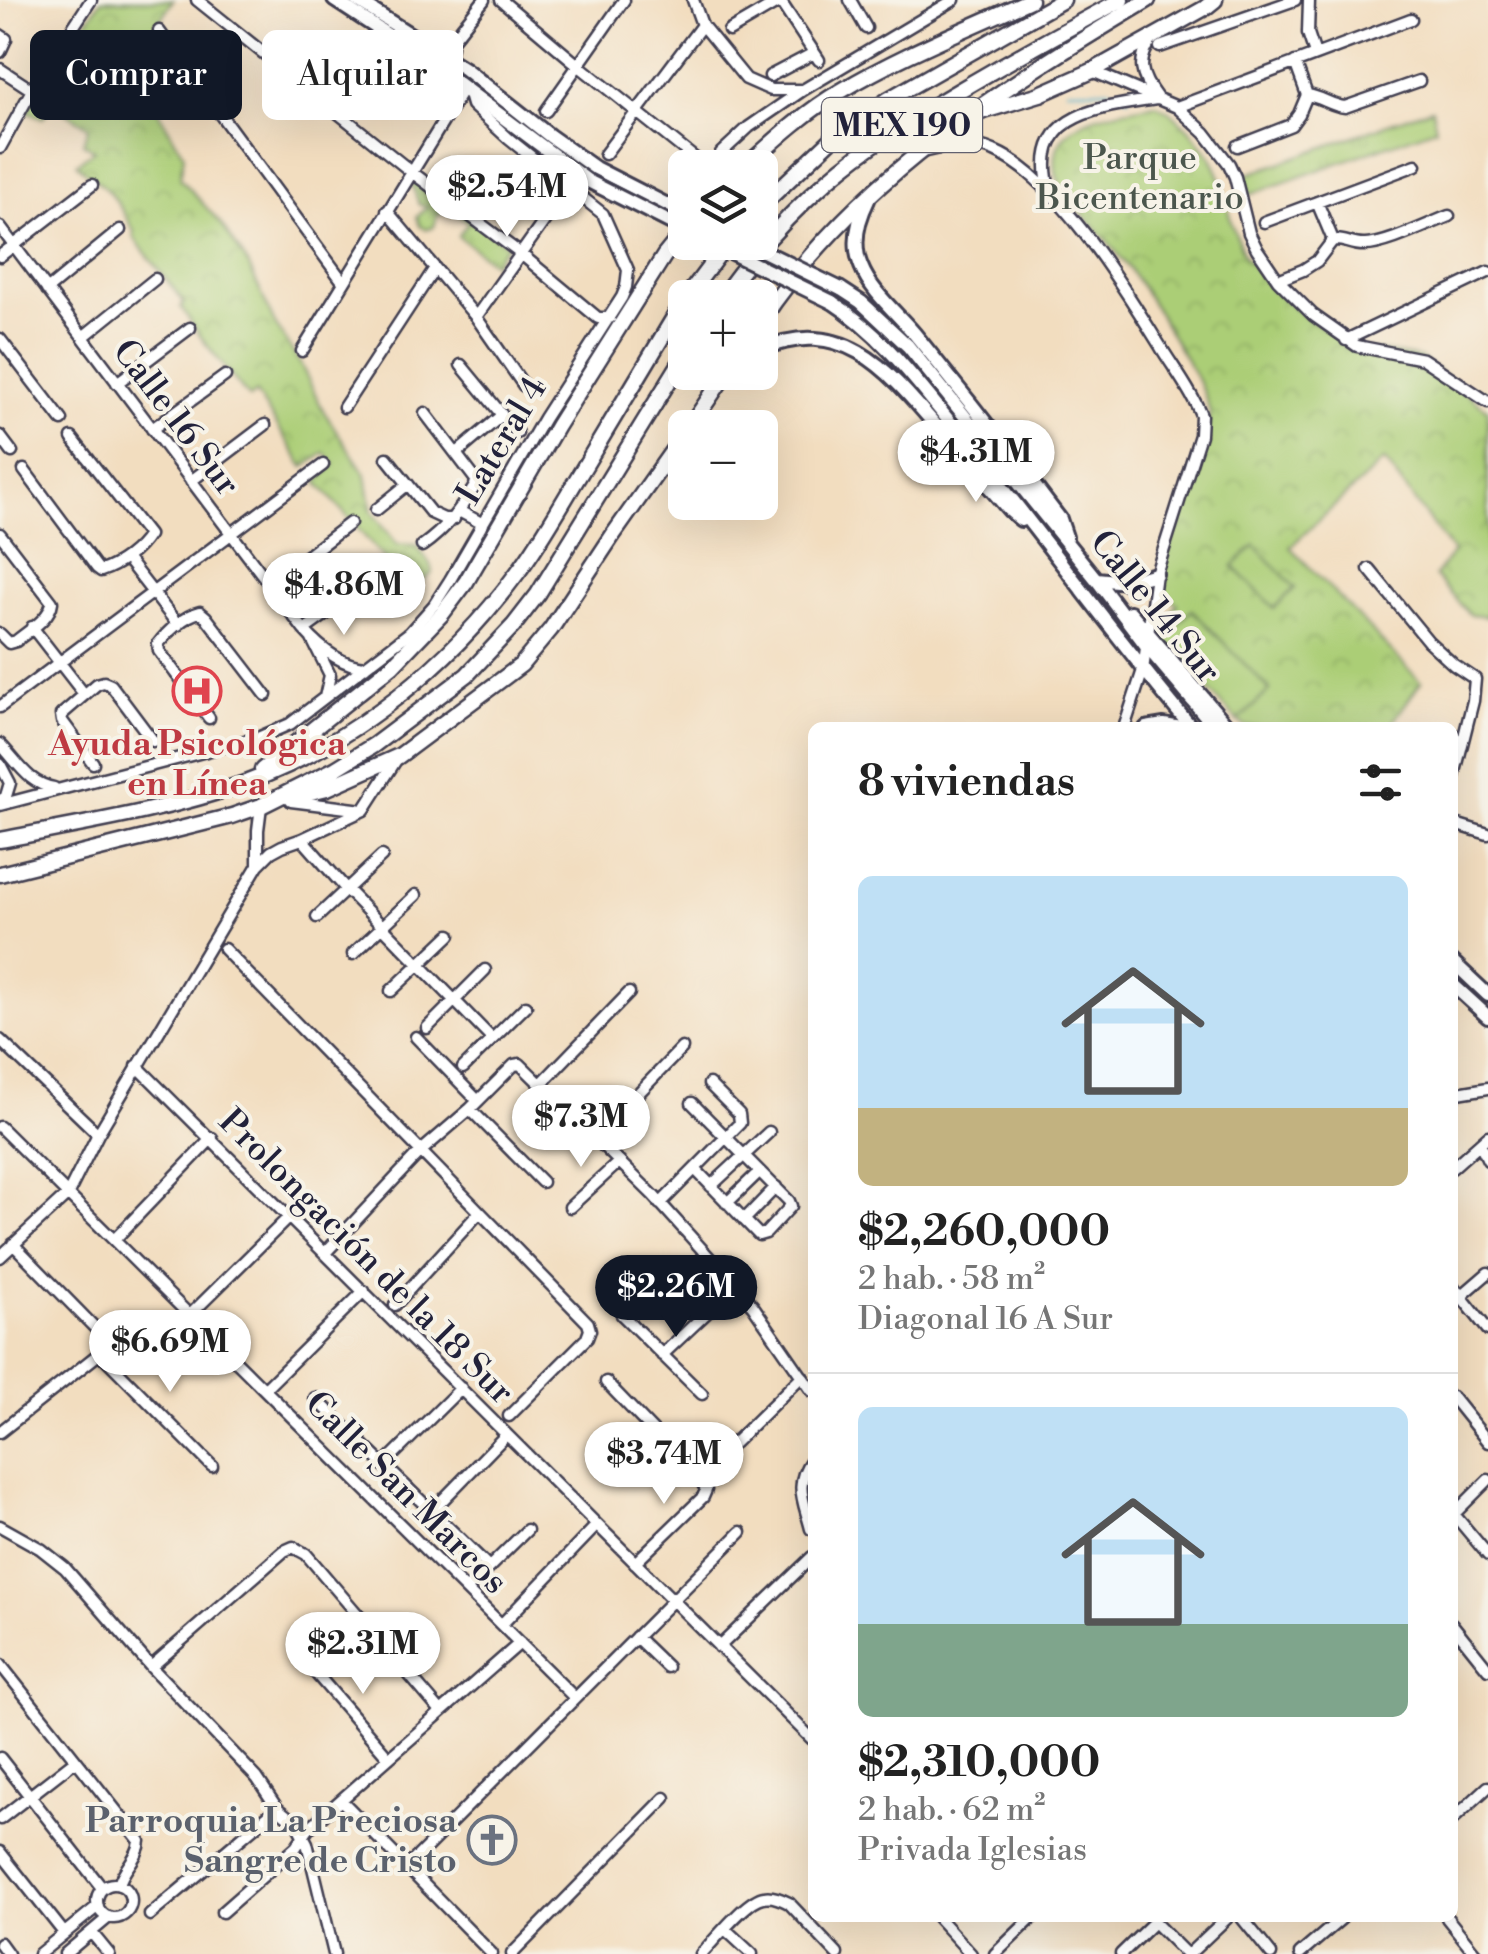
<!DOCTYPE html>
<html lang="es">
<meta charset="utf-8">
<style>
:root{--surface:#fff;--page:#f2f2f2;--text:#222;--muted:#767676;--line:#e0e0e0;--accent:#111827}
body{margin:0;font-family:"Libre Bodoni",serif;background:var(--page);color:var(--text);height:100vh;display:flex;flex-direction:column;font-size:38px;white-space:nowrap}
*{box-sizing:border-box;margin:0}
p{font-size:32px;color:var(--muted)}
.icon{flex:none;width:55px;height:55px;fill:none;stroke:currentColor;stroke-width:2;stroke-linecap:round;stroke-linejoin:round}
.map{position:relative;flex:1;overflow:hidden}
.panel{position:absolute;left:808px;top:722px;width:650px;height:1200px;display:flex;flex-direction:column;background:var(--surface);border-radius:15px;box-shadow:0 10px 40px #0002}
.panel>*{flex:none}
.top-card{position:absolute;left:30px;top:30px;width:628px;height:90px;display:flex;gap:20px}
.controls{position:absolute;left:668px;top:150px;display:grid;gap:20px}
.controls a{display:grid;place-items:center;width:110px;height:110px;border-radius:15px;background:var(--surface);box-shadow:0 10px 40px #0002;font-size:50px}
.price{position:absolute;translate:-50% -85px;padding:0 22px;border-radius:35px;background:#fff;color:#222;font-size:32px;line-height:65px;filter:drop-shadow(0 2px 5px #0008)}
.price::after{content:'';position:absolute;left:50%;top:60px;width:30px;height:22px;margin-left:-15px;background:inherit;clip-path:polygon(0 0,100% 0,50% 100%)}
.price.selected{background:var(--accent);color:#fff}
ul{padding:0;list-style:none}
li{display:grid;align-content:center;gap:20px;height:530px;padding:0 50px}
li+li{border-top:2px solid var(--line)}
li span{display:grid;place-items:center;height:310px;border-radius:15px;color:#555}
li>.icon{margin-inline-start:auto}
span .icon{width:180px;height:180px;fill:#fffc;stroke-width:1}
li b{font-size:42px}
h2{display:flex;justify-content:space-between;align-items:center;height:120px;padding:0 50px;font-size:42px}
.chip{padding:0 35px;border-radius:15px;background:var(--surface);box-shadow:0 10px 40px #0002;font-size:35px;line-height:90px}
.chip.selected{background:var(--accent);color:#fff}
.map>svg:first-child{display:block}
.grass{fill:url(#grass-tufts);stroke:#667858;stroke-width:2.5}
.park{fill:url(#park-crowns);stroke:#667858;stroke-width:2.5}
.pitch{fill:#abce76;stroke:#667858;stroke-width:2.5}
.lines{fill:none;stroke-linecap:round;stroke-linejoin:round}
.stream{stroke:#48afc7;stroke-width:2.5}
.minor-casing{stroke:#413e4f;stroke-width:15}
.major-casing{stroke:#413e4f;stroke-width:18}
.highway-casing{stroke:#413e4f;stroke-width:19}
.minor{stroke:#fff;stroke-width:10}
.major{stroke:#fff;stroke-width:12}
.highway{stroke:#fff;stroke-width:14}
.major-bridge-casing{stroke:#413e4f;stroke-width:18;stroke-linecap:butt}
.major-bridge{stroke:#fff;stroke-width:12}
.labels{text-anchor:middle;stroke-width:8;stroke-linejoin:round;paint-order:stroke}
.shield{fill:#f7f3e8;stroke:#62616f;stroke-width:2.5}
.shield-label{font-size:32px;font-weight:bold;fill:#22223b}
.park-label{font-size:35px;fill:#4b564d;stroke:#f7f3e8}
.street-label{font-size:35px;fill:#22223b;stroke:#f7f3e8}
.health-label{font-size:35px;font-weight:bold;fill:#be3a42;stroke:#f7f3e8}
.worship-label{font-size:35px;font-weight:bold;fill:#5b616d;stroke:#f7f3e8;text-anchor:end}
</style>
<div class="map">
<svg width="1488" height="1954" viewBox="0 0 1488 1954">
<defs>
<pattern id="grass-tufts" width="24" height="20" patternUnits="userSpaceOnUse" patternTransform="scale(2.5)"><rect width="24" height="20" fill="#abce76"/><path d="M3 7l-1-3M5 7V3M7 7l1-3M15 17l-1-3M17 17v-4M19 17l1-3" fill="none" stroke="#93b167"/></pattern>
<pattern id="park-crowns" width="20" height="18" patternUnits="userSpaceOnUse" patternTransform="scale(2.5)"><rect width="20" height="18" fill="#abce76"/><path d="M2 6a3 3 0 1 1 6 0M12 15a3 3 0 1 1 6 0" fill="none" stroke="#93b167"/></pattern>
</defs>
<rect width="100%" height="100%" fill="#f7f3e8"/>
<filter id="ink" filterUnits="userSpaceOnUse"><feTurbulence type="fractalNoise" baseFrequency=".01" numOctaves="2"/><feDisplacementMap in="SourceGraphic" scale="20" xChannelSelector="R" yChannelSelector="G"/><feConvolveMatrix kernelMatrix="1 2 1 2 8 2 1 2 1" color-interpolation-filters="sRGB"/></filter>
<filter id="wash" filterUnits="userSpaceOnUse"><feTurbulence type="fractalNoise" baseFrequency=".0048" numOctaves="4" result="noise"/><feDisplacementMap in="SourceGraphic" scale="40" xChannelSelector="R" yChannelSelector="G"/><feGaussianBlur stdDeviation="2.25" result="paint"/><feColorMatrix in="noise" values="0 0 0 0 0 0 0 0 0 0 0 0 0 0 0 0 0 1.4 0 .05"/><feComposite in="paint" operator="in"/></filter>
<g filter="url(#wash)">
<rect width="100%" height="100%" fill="#f2ddbf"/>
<path class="grass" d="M1432,108L1436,128L1249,195L1243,176Z"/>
<path class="park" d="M101,0H173L158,23L146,91L184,155L180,178L222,225L248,264L275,324L301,365L324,412L366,475L372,512L397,544L417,545L431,566L433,573L411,589L317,482L335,464L325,453L304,467L256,393L249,398L203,340L181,307L184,302L133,237L134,231C125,215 115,196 101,184C93,177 84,172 77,164L94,150L83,143L89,127L52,103L43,118L27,111Z
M1156,104L1172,113L1189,129L1211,157L1222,182L1231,222L1244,256L1274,291L1310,320L1359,348L1421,358L1488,410V617L1470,615L1435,576L1453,552L1384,460L1290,547L1421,682L1389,727H1245L1161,641L1156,631L1178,604L1162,594L1163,568L1210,414C1205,388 1190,367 1177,345C1157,311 1138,278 1113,248C1095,226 1072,206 1059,182C1054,171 1054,155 1059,144C1077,112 1124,111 1156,104Z
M414,177L507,245L493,263L458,236L468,223L446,204L447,208L443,211L444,213L438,214L434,227L426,229L420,226L417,217L427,207L419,204L412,185Z"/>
<path class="pitch" d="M1255,545L1295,588L1274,608L1233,566Z
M1192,610L1270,690L1238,721L1161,641Z"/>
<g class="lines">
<path class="stream" d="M1067,90L1108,89L1129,98"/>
</g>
</g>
<g filter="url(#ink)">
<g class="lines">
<g class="minor-casing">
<path id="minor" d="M197,0L413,173L521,254L598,318H610
M501,0L578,65L697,160L702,168
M693,0L702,25L746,79L771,90H802
M850,0L866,28
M1309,0L1308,33L1315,54
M780,1L819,60
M159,31L344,283
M729,31L782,0
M0,35L6,39L0,52
M1153,38C1136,61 1140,76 1157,98
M1160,47L1295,0
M449,59L452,40L484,0
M0,69L32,90
M1092,71L1177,107L1205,133L1229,164L1235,177L1249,233L1257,249L1278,280L1313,315L1357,346L1423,359L1488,402
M770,76L814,53
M1307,95C1322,97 1331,106 1345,107L1419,81
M1177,107L1411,19
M546,111L624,0
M1237,146L1291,125L1299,114L1307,95L1295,62
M0,148L32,90L91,0
M926,151C948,146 972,141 994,151C1057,177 1126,291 1162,349C1175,370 1192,392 1201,415L1200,435L1156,574L1143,670L1124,728
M721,153L749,127L803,90L954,0
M605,154L702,25
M1050,192C1028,112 1099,108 1157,99
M1317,202L1333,240
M387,211L476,317L524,386
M1264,222L1416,165
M0,227L304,630C320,648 340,665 365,667
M0,256L92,185
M1278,280L1303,270L1317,261L1333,240C1345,239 1353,246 1365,245C1386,245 1428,224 1449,216
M47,290L120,230
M476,317L569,186
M83,337L155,279
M0,339L62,420
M1346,340L1488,272
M302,351L464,88
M461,365L517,433
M117,383L190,328
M344,407L435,268
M152,429L225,376
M0,436L12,452
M457,453L502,415
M387,458L431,513L444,519H454
M24,470L97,568L101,571C119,565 138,551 148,535L72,438
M191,481L265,425
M376,510L408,484
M459,511L483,524
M0,534L52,602C50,619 29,630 16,641L9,643L0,634
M422,546C446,529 460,510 475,486L476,480L425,413
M126,558L178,625
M1369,569L1428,641L1454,665L1475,679L1473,701L1452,784
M269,585L350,523
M32,627L84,694
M304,630L385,572
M312,639L330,675L325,697
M0,707L323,465
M209,718L159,651L158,644C168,631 184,616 200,612L206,617L266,695
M0,744C18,762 27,783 54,788
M93,763L62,721L61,715L97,684L104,682L111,685L153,741
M0,764L10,783L6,796L0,801
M291,801L363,810
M0,805L260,737L290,724L409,633L434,605L450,580L544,418L622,297L626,287L628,270L603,214L509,139L472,105L468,91
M1452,823L1488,834
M302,839L347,890L492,1039
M258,865V830L261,806
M317,917L382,856
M224,949L588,1323L590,1330L587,1338L509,1416
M353,954L416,895
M391,991L450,935
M427,1028L485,970
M416,1037L478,1101
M0,1040L98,1134
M137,1066L812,1739
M463,1068L526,1006
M542,1083L629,993
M1452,1094L1488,1088
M692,1103L789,1201L791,1206L766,1233L759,1235L695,1169
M470,1109L542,1182
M0,1127L575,1698
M596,1137L682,1048
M1480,1143L1488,1160
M1452,1168L1488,1136
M711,1186L769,1132
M727,1203L759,1172
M660,1204L740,1123L739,1114L709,1084
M570,1207L619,1162
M744,1220L776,1187
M114,1240L212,1138
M13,1244L102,1335L104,1343L100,1353
M326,1252L420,1152L470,1109L514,1065L520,1064L653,1195L753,1306L812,1391
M0,1257L68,1194L98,1134L258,865L271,852L282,846L302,839L364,810L398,757
M1452,1285L1488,1330
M1452,1304L1488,1273
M395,1305L479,1213
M190,1315L289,1217
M622,1315L702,1394
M100,1353L212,1466
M662,1355L734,1287
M606,1382L702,1482L706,1490L703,1497L635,1563
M265,1389L364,1291
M1452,1397L1488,1442
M315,1398L489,1567
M0,1432L100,1353
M734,1443L802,1376
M383,1465L461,1388
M432,1511L506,1435
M1452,1512L1488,1555
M1452,1516L1488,1480
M0,1526L41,1549L65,1568L151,1667L257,1778L277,1808L297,1824L307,1843L334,1954
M811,1529C804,1501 793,1485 812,1459
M467,1589L527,1530
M502,1624L597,1525
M1452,1624L1488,1669
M636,1637L667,1667
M719,1647L812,1557
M307,1663L389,1758
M0,1664L140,1841C139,1858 122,1869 119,1885
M151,1667L284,1551L293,1547L306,1554L441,1712
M0,1758L102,1888
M341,1800L492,1954
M0,1819L76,1760
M1452,1820L1488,1787
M0,1852L64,1933
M407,1867L741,1532
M97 1901a17 17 0 1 1 34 0a17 17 0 1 1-34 0Z
M222,1912L296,1847L309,1828L520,1643
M150,1915L277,1808
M938,1918L971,1954
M1242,1918L1271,1954
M1447,1918L1476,1954
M725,1929L752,1954
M91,1932L109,1954
M0,1943L8,1954
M39,1954L98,1906
M65,1954L109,1917
M512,1954L665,1798
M701,1954C714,1941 747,1899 764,1897C772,1895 781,1899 789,1903L837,1954
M995,1954L1032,1918
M1121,1954L1154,1922L1186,1954
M1189,1954L1227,1918
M1300,1954L1342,1918"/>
</g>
<g class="major-casing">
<path id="major" d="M334,0L435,66L588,181
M356,0L465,69L550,136L595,168L685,214
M868,200C858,220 852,244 861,266C872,294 900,315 918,338C967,398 1014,458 1060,519L1066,537
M841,289L861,302L908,346L1096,579L1148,648L1216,728
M832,302C882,334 917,382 954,427C1036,526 1109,630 1192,728
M760,350C843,314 888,370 937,427C961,454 985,482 1009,510L1021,520
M1096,579L1127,582L1156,574
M1130,612L1229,728
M1146,728L1164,725L1181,728
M1452,961L1488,995
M1452,984L1488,1017"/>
</g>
<g class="highway-casing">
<path id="highway" d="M981,112L1040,94L1092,71L1205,8L1215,0
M744,168C775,140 805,112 841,91C901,55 967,29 1030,0
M760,207L831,140L889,99L1063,0
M686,298L728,242
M721,298C752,255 789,214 829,179C867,146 911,119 955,93C1009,61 1065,30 1121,0
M760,323C853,180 1004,86 1148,0
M689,428L727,372
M262,770L393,665L442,614L466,582L557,426L664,256L685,230
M290,797L327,788L399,756L521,665L551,629L613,535L685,433
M0,840C82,824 166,811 245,783C354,743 450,665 518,572C542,540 562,503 583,469C617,412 651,356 685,299
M0,874L232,816L261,806L335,769L374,745L467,675L514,625L538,594L685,355"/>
</g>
<use href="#minor" class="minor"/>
<use href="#major" class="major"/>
<use href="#highway" class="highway"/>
<g class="major-bridge-casing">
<path id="major-bridge" d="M588,181L685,230
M709,242L832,302
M745,242L841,289"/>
</g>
<use href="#major-bridge" class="major-bridge"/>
</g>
</g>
<defs>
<g id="hospital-ring" transform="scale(2.5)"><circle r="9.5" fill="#f7f3e8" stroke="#e0444e" stroke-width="1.5"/><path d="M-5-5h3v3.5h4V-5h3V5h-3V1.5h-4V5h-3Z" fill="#e0444e"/></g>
<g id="church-ring" transform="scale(2.5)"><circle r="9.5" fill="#f7f3e8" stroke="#6b7280" stroke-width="1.5"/><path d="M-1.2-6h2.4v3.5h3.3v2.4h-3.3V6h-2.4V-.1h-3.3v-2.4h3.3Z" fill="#6b7280"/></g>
</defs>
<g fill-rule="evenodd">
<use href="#hospital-ring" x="197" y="691"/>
<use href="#church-ring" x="492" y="1840"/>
</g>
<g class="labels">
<rect class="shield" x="822" y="98" width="160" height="54" rx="8"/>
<g class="shield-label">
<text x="902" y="136">MEX 190</text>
</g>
<g class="park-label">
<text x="1140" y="169">Parque<tspan x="1140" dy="40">Bicentenario</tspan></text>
</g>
<g class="street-label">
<text transform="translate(177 417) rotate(53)" y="12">Calle 16 Sur</text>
<text transform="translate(501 440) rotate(-59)" y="12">Lateral 4</text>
<text transform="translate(1156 606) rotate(51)" y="12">Calle 14 Sur</text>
<text transform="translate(367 1256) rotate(45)" y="12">Prolongación de la 18 Sur</text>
<text transform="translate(407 1492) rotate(45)" y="12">Calle San Marcos</text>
</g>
<g class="health-label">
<text x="197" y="755">Ayuda Psicológica<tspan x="197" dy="40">en Línea</tspan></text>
</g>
<g class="worship-label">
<text x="457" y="1832">Parroquia La Preciosa<tspan x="457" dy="40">Sangre de Cristo</tspan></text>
</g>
</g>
</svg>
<div class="controls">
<a><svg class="icon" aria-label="layers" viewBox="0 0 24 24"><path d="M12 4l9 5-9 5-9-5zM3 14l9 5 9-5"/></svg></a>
<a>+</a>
<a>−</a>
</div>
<b class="price" style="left:507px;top:240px">$2.54M</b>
<b class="price" style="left:976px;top:505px">$4.31M</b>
<b class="price" style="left:344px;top:638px">$4.86M</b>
<b class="price" style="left:581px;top:1170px">$7.3M</b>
<b class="price selected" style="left:676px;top:1340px">$2.26M</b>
<b class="price" style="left:170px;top:1395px">$6.69M</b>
<b class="price" style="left:664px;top:1507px">$3.74M</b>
<b class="price" style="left:363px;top:1697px">$2.31M</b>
<div class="top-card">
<a class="chip selected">Comprar</a>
<a class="chip">Alquilar</a>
</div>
<section class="panel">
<h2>8 viviendas<svg class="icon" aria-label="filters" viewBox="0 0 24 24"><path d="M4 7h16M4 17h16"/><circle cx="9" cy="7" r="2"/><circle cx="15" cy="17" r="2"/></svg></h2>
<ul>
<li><span style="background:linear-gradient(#bfe0f5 75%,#c2b280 0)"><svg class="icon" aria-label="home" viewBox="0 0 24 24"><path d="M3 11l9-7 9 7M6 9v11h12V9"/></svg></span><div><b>$2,260,000</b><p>2 hab. · 58 m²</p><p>Diagonal 16 A Sur</p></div></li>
<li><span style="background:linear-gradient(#bfe0f5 70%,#7fa58c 0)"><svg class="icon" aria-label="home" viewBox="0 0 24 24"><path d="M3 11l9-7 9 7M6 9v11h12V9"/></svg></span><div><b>$2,310,000</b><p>2 hab. · 62 m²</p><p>Privada Iglesias</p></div></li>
</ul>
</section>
</div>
